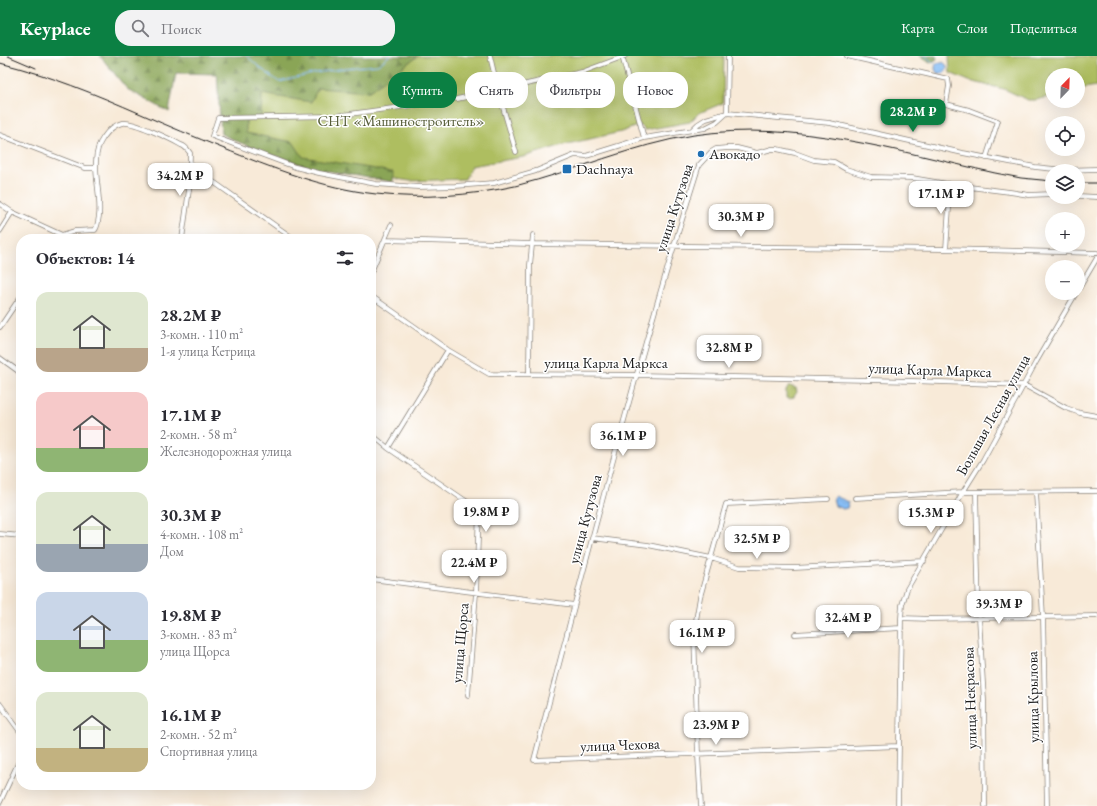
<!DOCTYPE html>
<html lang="ru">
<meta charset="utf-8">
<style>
:root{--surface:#fff;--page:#f2f2f3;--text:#2b2b33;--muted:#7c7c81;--accent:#0b8043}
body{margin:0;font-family:"EB Garamond",serif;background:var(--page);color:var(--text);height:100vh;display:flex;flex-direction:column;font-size:15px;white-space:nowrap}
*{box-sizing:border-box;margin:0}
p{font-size:13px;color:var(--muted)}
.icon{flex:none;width:22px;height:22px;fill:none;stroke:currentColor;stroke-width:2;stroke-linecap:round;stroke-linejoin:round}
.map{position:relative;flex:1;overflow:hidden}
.side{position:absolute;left:16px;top:178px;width:360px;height:556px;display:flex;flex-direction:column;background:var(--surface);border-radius:16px;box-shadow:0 4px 16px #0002}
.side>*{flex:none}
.top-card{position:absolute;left:388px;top:16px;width:380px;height:36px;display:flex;gap:8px}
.needle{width:26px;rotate:23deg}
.fabs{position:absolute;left:1045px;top:12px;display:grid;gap:8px}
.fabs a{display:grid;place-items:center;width:40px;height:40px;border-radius:50%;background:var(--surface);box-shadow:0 4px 16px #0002;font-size:20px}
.price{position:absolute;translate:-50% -34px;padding:0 9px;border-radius:8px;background:#fff;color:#222;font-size:13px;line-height:26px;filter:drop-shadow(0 1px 2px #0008)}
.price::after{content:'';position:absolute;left:50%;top:24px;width:12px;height:9px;margin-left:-6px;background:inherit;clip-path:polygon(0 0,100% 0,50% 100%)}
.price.current{background:var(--accent);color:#fff}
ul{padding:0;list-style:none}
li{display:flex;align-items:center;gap:12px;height:100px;padding:0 20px}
li span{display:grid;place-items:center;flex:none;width:112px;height:80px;border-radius:12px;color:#555}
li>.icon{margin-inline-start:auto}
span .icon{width:48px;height:48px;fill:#fffc;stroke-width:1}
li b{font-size:17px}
h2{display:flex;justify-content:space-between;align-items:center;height:48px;padding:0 20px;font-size:17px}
.tag{padding:0 14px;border-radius:16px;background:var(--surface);box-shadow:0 4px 16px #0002;font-size:14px;line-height:36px}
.tag.current{background:var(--accent);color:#fff}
header{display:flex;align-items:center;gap:24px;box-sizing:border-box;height:56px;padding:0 20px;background:var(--accent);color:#fff}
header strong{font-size:19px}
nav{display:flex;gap:22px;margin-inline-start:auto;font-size:14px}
.search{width:280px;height:36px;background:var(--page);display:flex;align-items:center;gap:10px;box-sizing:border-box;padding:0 14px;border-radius:16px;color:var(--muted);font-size:15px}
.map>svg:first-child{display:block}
.green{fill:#aebe61;stroke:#656d3e}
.forest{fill:url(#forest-firs);stroke:#53603a}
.wetland{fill:url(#wetland-marsh);stroke:#656d3e}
.water{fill:url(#water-waves);stroke:#506c88}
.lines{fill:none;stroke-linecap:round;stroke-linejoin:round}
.stream{stroke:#85bcf5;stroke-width:1}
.minor-casing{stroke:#8a837a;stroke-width:5.5}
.minor{stroke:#fff;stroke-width:4}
.rail{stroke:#1c1c1c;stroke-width:1}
.poi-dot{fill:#1f6fb2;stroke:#fff;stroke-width:1.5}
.labels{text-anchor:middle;stroke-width:3;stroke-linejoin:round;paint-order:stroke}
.park-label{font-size:15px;fill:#565d38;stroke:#fff}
.poi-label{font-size:15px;fill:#1c1c1c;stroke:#fff;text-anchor:start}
.street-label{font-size:15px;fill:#1c1c1c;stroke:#fff}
</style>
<header>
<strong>Keyplace</strong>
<div class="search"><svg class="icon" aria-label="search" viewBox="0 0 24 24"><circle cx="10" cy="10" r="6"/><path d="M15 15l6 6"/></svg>Поиск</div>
<nav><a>Карта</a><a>Слои</a><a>Поделиться</a></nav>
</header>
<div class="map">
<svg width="1097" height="750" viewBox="0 0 1097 750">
<defs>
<pattern id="forest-firs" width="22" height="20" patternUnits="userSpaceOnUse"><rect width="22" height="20" fill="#8aa557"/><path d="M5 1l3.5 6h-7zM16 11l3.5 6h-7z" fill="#708647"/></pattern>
<pattern id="wetland-marsh" width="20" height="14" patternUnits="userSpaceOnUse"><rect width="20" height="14" fill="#aebe61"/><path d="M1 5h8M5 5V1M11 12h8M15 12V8" fill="none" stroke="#95a354"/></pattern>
<pattern id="water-waves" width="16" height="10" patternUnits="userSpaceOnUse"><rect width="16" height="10" fill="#85bcf5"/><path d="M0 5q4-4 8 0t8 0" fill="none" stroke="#72a1d1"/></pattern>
</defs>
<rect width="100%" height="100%" fill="#fff"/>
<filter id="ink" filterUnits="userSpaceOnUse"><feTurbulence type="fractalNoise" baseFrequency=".025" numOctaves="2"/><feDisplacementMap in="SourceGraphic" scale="8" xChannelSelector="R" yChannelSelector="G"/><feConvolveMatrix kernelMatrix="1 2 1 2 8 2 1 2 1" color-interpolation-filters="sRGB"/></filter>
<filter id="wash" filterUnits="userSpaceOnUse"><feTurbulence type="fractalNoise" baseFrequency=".012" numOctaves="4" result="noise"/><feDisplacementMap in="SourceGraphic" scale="16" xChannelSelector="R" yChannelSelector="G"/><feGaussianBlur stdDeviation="0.9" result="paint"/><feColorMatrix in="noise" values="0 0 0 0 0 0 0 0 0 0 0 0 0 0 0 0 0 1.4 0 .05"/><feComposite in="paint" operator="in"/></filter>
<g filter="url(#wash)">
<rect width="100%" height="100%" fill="#f8ead8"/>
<path class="green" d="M414,0H724L723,47L699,57L690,66L645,74L640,69L621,76L563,89L523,101L471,110L465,123L410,125L298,108L240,85L233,23Z
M949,0H1097V30L1078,33V19H1052V40L1036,44H1028L1004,33L969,25L950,17Z"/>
<path class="forest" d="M100,0H418L368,36L318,32L311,46L262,38L261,61L246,64V77L293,86L303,101L393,116V126L321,114L257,94L221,78L217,18L176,17L169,56L127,33Z
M920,0H936L937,3L930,7Z"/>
<path class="wetland" d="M789,330L796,332L797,336L793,342L789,343L786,342V335Z"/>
<path class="water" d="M935 12a6 6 0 1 1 12 0a6 6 0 1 1-12 0Z
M835,440L849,446L847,452L843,453L835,450L833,442Z"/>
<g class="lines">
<path class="stream" d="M247,0L259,11L279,26L316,17L345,12L378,9L389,0
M925,0L935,8"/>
</g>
</g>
<g filter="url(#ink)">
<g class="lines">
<g class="minor-casing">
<path id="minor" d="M490,0L498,34L516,96
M622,0L644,82
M847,0L948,23L949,30L946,48L969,54L998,65L986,102
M457,43L582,16L625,0
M452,44L335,60L218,62L212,80L295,111L319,117L376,128L418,131L455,130L494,127L536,115L575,99L586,100L644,82L705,72L717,66L727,57
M727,57L728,0
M692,74L698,68L706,63L727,57L830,67L963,97L1035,111L1064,114L1097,113
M0,79L85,112H96
M190,112L215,127L294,183
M1078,140L1097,141
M0,148L12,156L62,179L75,175L95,174C98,170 98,165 99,160C102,136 88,103 103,82C107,76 114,69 122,67C132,65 171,83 181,89C185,90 188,94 190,97L189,134L182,183
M0,175L12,156
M385,184L532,188L942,193L1097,197
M946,193L950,138L953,129
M371,216L391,169
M1078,234L1097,202
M371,240L448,294L489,318L637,319L913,325L1024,329L1066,352L1080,357L1097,360
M0,271L21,240
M0,302L18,315L21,319
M529,318L530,209L533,179
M371,378L388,392L479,454L476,537L468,639
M388,392L448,294
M1036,436L1043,561L1047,750
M976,437L979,561L984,644L985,750
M855,442L963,436L1097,435
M0,478L21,480
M592,482L648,489L711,502L739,511L794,512L924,505
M371,523L574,549
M901,562L931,563L1097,560
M795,578L901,572
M0,648L21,677
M898,690L534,704C586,505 637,305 699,109L711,96L716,93L727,92H737L757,97L772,93H777L795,97L814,104L834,106L846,113L871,121L912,122L953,129L1010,136L1029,139L1052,138
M0,746L21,701
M701,750L698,699L694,576L700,541L726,448L828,443
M898,750L901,562L902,549L907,533L963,436L983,404L1036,306L1076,237"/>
</g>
<use href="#minor" class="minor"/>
<path class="rail" d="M8,0L36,12
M0,7C49,19 95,38 141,58C168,70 195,81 222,92C272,112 322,132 376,138C421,143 470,140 515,130C575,115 632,89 694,79C795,64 897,95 995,117L1021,122L1052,125
M1078,127H1097"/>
</g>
</g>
<g class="poi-dot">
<circle cx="701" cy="98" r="4"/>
<rect x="562" y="108" width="10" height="10" rx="2"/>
</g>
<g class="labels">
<g class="park-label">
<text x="401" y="70">СНТ «Машиностроитель»</text>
</g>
<g class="poi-label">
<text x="709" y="103">Авокадо</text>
<text x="576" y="118">Dachnaya</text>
</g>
<g class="street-label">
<text transform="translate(674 152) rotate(-72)" y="5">улица Кутузова</text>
<text x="606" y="312">улица Карла Маркса</text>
<text transform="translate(930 314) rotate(2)" y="5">улица Карла Маркса</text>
<text transform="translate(993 359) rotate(-61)" y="5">Большая Лесная улица</text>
<text transform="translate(585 463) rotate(-75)" y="5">улица Кутузова</text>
<text transform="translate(460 587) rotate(-85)" y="5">улица Щорса</text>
<text transform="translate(1033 641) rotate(-91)" y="5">улица Крылова</text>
<text transform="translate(970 642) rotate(-92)" y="5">улица Некрасова</text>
<text transform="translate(620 689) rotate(-2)" y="5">улица Чехова</text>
</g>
</g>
</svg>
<div class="fabs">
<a><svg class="needle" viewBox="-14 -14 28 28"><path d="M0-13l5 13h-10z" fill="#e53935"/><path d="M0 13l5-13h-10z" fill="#7c7c81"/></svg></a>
<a><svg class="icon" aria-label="locate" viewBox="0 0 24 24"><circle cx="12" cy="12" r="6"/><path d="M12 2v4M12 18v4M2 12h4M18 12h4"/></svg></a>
<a><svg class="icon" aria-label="layers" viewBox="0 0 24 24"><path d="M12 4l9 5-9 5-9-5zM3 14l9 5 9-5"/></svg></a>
<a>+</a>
<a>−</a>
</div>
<b class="price current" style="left:913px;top:77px">28.2M ₽</b>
<b class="price" style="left:180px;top:141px">34.2M ₽</b>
<b class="price" style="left:941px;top:159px">17.1M ₽</b>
<b class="price" style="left:741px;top:182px">30.3M ₽</b>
<b class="price" style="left:729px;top:313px">32.8M ₽</b>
<b class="price" style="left:623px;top:401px">36.1M ₽</b>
<b class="price" style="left:486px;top:477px">19.8M ₽</b>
<b class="price" style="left:931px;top:478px">15.3M ₽</b>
<b class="price" style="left:757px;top:504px">32.5M ₽</b>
<b class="price" style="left:474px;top:528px">22.4M ₽</b>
<b class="price" style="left:999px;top:569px">39.3M ₽</b>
<b class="price" style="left:848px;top:583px">32.4M ₽</b>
<b class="price" style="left:702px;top:598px">16.1M ₽</b>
<b class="price" style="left:716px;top:690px">23.9M ₽</b>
<div class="top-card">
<a class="tag current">Купить</a>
<a class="tag">Снять</a>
<a class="tag">Фильтры</a>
<a class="tag">Новое</a>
</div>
<section class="side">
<h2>Объектов: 14<svg class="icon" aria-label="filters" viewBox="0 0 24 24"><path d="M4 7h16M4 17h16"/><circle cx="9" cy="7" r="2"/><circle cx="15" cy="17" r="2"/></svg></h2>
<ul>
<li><span style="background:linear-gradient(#dfe7d0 70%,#b9a48a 0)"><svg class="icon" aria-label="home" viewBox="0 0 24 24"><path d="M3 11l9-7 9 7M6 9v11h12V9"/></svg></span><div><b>28.2M ₽</b><p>3-комн. · 110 m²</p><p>1-я улица Кетрица</p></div></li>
<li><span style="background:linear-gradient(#f6c9c9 70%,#8fb573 0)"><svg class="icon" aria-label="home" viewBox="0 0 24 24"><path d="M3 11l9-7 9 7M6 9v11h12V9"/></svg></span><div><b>17.1M ₽</b><p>2-комн. · 58 m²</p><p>Железнодорожная улица</p></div></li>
<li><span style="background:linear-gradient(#dfe7d0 65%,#9aa5b1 0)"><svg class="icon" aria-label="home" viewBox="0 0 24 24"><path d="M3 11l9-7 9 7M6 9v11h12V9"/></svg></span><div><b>30.3M ₽</b><p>4-комн. · 108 m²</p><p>Дом</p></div></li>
<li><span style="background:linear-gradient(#c9d6e8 60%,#8fb573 0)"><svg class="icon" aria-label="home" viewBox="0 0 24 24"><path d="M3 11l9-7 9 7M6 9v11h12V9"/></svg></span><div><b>19.8M ₽</b><p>3-комн. · 83 m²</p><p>улица Щорса</p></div></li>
<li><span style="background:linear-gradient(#dfe7d0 70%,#c2b280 0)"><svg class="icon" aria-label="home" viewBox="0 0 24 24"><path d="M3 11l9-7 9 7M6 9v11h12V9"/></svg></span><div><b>16.1M ₽</b><p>2-комн. · 52 m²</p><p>Спортивная улица</p></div></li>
</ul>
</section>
</div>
